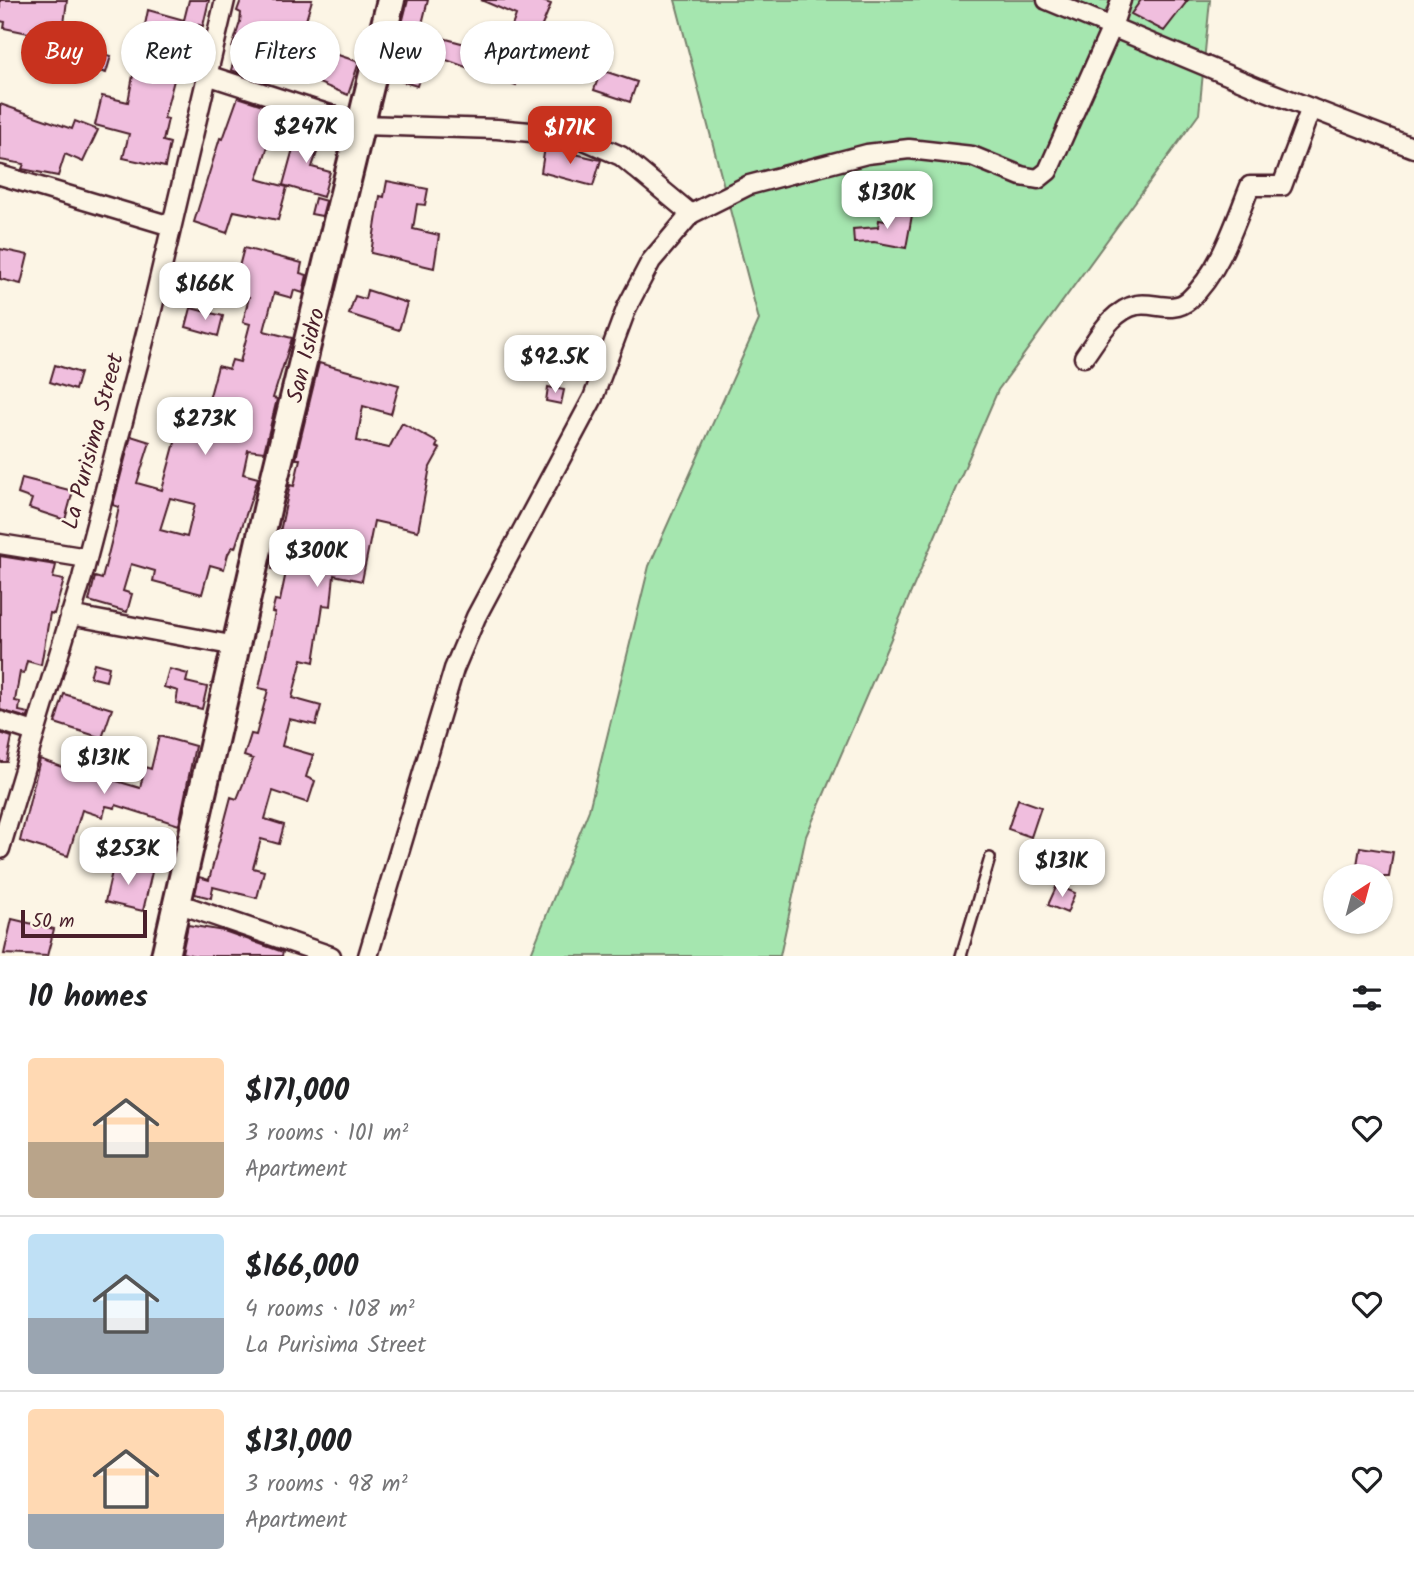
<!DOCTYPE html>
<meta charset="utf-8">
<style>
:root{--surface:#fff;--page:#f6f6f6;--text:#202124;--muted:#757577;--line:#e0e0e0;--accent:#c8321e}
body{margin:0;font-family:Kalam,sans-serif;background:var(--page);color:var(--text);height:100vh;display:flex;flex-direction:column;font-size:26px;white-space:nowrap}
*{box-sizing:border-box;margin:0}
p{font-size:23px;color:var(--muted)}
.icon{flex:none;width:38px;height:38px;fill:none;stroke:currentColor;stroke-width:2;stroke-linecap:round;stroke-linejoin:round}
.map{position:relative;height:956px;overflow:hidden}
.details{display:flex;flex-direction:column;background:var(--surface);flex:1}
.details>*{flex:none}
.banner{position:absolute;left:21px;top:21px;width:700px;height:63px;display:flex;gap:14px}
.needle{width:46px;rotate:36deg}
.fabs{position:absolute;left:1323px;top:864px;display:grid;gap:14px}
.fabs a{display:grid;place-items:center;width:70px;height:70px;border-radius:50%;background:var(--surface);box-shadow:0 2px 5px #0004;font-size:35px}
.scale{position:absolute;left:21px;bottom:18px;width:126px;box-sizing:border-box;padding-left:7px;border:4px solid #4a1f2b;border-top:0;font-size:19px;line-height:24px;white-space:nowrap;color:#4a1f2b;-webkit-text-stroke:5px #fcf5e5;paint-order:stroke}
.price{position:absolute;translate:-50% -60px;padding:0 16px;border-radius:14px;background:#fff;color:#222;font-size:23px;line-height:46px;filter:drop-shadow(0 2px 4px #0008)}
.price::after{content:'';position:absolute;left:50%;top:42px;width:21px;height:16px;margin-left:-10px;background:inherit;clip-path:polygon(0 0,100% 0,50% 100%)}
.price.on{background:var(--accent);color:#fff}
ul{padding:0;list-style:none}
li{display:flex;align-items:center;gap:21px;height:175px;padding:0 28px}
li+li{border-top:2px solid var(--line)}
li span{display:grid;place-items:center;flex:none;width:196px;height:140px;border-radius:7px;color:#555}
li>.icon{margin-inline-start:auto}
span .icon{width:84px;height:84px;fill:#fffc;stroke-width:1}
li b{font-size:30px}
h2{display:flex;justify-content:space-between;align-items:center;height:84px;padding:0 28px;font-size:30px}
.pill{padding:0 24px;border-radius:32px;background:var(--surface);box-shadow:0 2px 5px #0004;font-size:24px;line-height:63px}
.pill.on{background:var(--accent);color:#fff}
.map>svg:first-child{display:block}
.green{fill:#a5e6af;stroke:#78826d;stroke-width:2}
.building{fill:#f0bede;stroke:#4a1f2b;stroke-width:2;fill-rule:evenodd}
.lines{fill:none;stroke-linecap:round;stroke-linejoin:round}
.lane-casing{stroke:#4a1f2b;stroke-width:14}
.street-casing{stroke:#4a1f2b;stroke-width:23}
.secondary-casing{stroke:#4a1f2b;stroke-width:32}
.lane{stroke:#fcf5e5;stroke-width:9}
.street{stroke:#fcf5e5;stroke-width:18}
.secondary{stroke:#fcf5e5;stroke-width:26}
.labels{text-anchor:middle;stroke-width:5;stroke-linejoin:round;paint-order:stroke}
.street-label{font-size:23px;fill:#4a1f2b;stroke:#fcf5e5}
</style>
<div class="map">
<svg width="1414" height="956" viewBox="0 0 1414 956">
<rect width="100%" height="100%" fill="#fcf5e5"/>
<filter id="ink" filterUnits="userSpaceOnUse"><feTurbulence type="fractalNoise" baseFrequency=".0143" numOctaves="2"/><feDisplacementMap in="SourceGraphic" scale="14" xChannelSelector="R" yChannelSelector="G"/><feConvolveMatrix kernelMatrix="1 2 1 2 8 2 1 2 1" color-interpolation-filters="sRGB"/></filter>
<g filter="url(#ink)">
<path class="green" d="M675,0H1210L1199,114L998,390L806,836L780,956H530L589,810L649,566L759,320Z"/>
<path class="building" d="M0,0H67L62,40L4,28L5,22L0,21Z
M189,0H209L203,26L187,22L179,49L176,48L168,79L174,80L164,118L168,119L163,141L170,143L165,167L123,158L129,134L95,125L102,96L128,102L137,54L144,56L152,28L145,25L148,10L184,20Z
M241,0H312L300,40L288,36L280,62L273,60L266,82L231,70L238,50L232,48L240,22L241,13L237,11Z
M408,0H428L420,32L469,45L470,43L502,54L516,15L481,0H540L551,4L529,57L524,55L516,85L427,53L417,86L394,79L405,45L397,43Z
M1141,0H1188L1164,31L1131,14Z
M314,47L359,62L348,95L304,77Z
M80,48L111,56L106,73L75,64Z
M601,70L637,82L630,102L594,90Z
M238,97L275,109L279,113L257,179L287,187L278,220L234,211L227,233L194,222L220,138L223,139Z
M0,104L72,129L75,121L98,130L83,162L65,154L58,176L22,169L24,164L0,160Z
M299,127L323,135L312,167L330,172L323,197L283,185Z
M545,147L601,160L593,186L541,172Z
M387,181L428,189L425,205L417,204L413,229L439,235L434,268L371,253L380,196L384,197Z
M315,198L326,201L322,216L311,214Z
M887,211L912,215L906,248L874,242L854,243L853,229L878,227L879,220L885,221Z
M244,248L302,263L300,273L307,275L303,293L294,290L292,298L274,293L264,331L292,338L273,398L277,399L264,452L248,450L243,474L258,478L235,548L232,547L228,554L224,569L210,565L202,594L153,581L155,571L131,564L123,591L132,594L127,612L89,601L95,577L102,579L114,531L119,507L113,505L131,436L150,442L137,483L162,490L183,413L204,418L218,366L229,369L232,360L240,362L250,324L243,322L249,297L232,293ZM170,498L195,504L187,537L160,530Z
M0,249L28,255L21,284L0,279Z
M367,290L407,303L399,330L349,314L355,296L365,299Z
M191,308L223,316L218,336L186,327Z
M319,363L399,385L391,414L363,406L357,441L389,448L402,423L438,443L436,447L440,449L430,467L418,531L374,521L362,581L334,575L331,606L323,605L314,662L302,659L292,698L321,706L316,725L289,719L282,746L313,755L306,777L315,781L308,803L273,791L265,819L284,825L279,844L261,839L253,868L264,871L257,898L213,887L211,898L195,894L199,877L209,880L231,797L237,799L253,759L244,756L251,734L256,735L268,690L259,688L275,613L272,612L275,600L280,601L286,572L272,569L290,485L294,486L300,459H296L299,445Z
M55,365L80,373L75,390L50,382Z
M548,387L564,390L561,404L546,401Z
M22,478L73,491L65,520L29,508L32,499L18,494Z
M0,556L56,565L53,578L64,580L54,614L50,613L41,665L27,661L24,673L20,672L15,701L20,702L19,711L29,713L28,718L0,710Z
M94,663L109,667L106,681L90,677Z
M169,669L188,674L186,682L207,687L202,709L176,703L178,691L164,687Z
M64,694L112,709L102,738L55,723Z
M0,733L12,737L7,762H0Z
M159,736L195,746L179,825L116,805L115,808L106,806L103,817L82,810L68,856L20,841L40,759L92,778L93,774L140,788L145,767L151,769Z
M1018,799L1041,807L1031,837L1008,829Z
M1360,847L1393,852L1389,877H1355Z
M114,863L152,872L143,911L105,902Z
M1057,885L1075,893L1067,913L1048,905Z
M12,919L54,929L47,956L4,954Z
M188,925L224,931L283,952L282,956H196L182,953Z"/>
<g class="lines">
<g class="lane-casing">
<path id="lane" d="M961,956L990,858"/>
</g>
<g class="street-casing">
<path id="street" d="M1047,0L1261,89L1414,148
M207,75L361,125L497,129L575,136L621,156L691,214
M0,175L171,226
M1084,357C1098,338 1112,310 1137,305C1155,302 1173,314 1189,300C1220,272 1235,223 1250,186H1282L1311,108
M0,544L87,558
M70,615L236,646
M0,721L34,732
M0,849L82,578L150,318L225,0
M177,903L331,956
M368,956L454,669L476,617L593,398L627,307L651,261L691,214L749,185L867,154L909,149L972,156L1021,176L1038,179L1048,171L1112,27L1121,0"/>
</g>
<g class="secondary-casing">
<path id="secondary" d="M165,956L268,505L391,0"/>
</g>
<use href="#lane" class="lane"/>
<use href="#street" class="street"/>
<use href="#secondary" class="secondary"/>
</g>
</g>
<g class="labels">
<g class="street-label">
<text transform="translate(305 355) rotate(-76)" y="8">San Isidro</text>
<text transform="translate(92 441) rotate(-75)" y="8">La Purisima Street</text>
</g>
</g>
</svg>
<div class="fabs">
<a><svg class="needle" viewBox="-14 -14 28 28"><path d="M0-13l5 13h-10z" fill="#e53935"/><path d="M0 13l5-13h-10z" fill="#757577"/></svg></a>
</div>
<div class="scale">50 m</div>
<b class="price" style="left:306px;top:165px">$247K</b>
<b class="price on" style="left:570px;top:166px">$171K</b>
<b class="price" style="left:887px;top:231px">$130K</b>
<b class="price" style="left:205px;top:322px">$166K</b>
<b class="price" style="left:555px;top:395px">$92.5K</b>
<b class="price" style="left:205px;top:457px">$273K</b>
<b class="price" style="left:317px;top:589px">$300K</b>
<b class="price" style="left:104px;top:796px">$131K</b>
<b class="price" style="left:128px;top:887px">$253K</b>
<b class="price" style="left:1062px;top:899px">$131K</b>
<div class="banner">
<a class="pill on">Buy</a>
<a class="pill">Rent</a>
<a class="pill">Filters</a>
<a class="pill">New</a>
<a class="pill">Apartment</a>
</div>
</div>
<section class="details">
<h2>10 homes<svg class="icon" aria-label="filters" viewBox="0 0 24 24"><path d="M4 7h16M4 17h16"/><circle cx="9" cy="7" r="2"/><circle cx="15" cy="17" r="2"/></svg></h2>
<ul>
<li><span style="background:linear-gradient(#ffd9b3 60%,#b9a48a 0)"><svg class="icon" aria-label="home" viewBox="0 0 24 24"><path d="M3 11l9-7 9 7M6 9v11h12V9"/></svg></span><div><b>$171,000</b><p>3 rooms · 101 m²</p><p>Apartment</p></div><svg class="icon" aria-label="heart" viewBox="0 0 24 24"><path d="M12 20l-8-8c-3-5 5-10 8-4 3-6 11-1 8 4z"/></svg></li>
<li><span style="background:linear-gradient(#bfe0f5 60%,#9aa5b1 0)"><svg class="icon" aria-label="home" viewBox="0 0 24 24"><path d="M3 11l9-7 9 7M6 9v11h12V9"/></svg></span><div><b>$166,000</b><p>4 rooms · 108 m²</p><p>La Purisima Street</p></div><svg class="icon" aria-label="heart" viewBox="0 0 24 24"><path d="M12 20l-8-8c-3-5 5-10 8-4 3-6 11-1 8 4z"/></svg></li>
<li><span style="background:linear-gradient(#ffd9b3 75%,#9aa5b1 0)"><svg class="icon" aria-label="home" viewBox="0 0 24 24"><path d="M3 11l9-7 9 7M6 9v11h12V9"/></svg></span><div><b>$131,000</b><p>3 rooms · 98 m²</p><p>Apartment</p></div><svg class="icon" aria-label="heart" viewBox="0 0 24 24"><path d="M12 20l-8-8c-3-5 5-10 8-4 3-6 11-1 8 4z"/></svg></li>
</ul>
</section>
